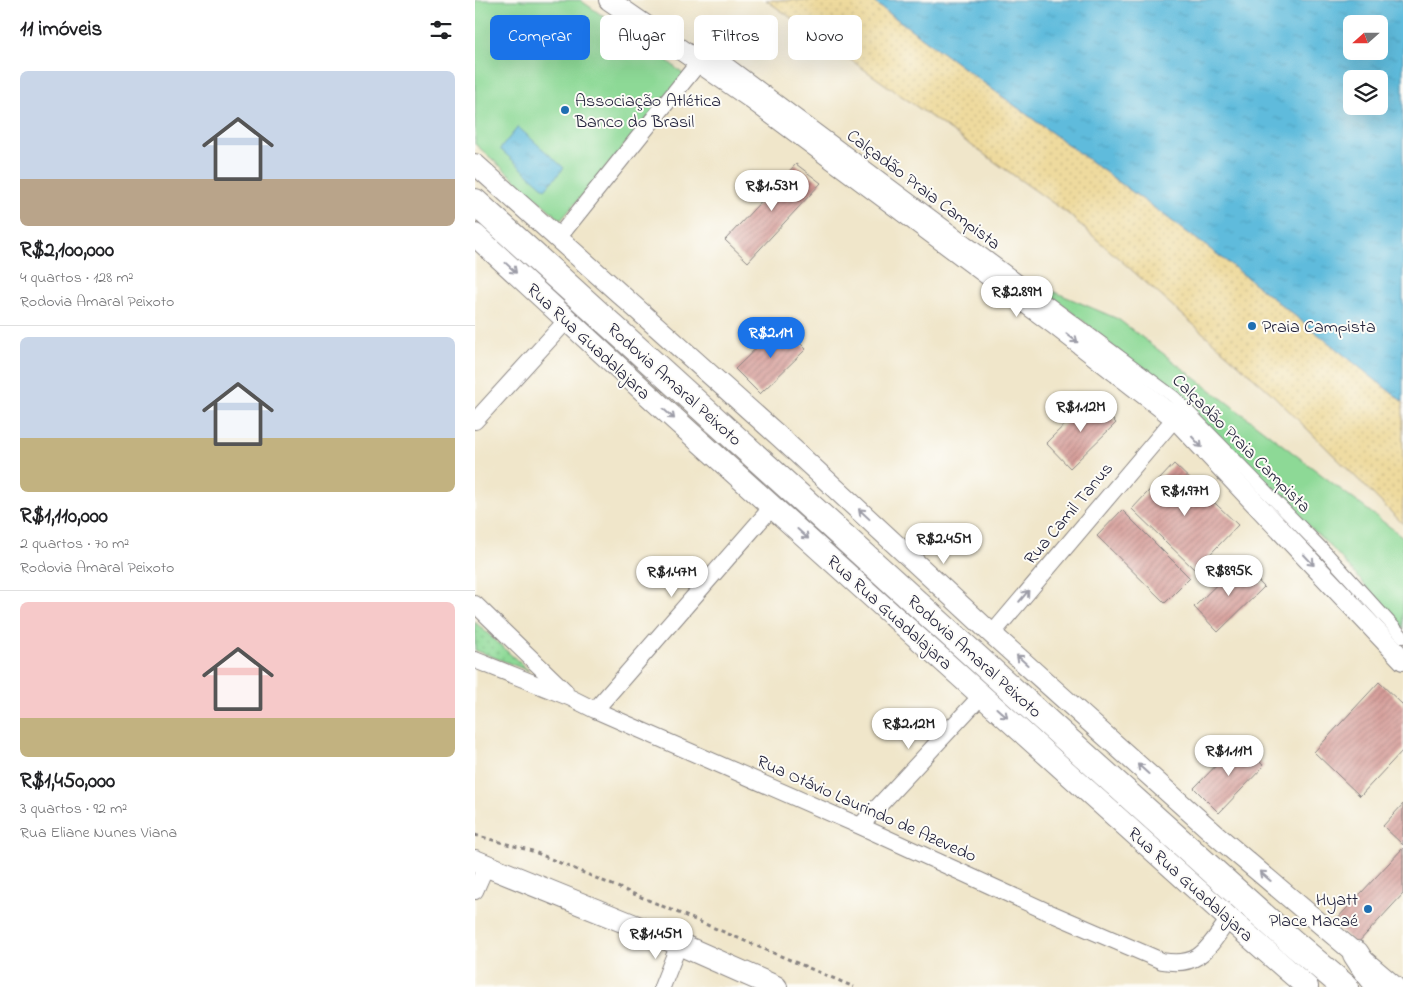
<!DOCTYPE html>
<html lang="pt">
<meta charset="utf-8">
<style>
:root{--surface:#fff;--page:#f6f6f6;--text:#202124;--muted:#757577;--line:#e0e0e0;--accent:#1a73e8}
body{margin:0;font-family:"Indie Flower",sans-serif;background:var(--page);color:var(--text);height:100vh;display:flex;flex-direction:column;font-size:19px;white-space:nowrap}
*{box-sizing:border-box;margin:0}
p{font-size:16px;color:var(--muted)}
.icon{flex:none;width:28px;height:28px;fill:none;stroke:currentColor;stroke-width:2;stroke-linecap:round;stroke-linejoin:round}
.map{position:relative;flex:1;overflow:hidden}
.sheet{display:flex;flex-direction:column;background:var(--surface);width:475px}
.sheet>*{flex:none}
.hud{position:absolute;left:15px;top:15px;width:475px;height:45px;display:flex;gap:10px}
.needle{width:32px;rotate:249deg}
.controls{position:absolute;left:868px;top:15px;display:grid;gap:10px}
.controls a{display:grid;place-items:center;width:45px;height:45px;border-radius:8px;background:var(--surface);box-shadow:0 5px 20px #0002;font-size:25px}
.price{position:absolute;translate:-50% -42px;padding:0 11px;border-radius:18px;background:#fff;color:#222;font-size:16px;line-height:32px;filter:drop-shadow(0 1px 2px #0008)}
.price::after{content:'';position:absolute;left:50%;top:30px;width:15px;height:11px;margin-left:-8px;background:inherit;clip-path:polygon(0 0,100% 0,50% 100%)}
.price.current{background:var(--accent);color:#fff}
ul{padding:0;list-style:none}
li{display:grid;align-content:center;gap:10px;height:265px;padding:0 20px}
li+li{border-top:1px solid var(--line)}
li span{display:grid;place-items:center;height:155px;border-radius:8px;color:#555}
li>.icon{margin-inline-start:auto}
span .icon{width:90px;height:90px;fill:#fffc;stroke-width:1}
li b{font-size:21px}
h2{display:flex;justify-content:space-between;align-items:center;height:60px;padding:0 20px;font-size:21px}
.chip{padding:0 18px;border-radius:8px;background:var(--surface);box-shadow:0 5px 20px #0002;font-size:18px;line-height:45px}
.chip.current{background:var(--accent);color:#fff}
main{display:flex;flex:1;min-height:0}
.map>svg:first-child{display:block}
.grass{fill:#8dd996;stroke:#587e68}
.sand{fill:url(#sand-dots);stroke:#887e6c}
.park{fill:url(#park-dots);stroke:#587e68}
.water{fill:url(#water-ripples);stroke:#406e8c;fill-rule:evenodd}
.building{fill:url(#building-hatch)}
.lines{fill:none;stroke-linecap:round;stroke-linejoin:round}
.pedestrian-casing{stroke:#898482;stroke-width:14}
.minor-casing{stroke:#898482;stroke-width:18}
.tertiary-casing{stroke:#898482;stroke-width:22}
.secondary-casing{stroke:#898482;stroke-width:24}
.trunk-casing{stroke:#898482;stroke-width:28}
.path{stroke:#898482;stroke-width:3;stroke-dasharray:4 4;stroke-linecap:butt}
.pedestrian{stroke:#fff;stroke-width:12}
.minor{stroke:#fff;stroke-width:16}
.tertiary{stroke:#fff;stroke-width:20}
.secondary{stroke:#fff;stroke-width:22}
.trunk{stroke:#fff;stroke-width:26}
.oneway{stroke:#9c9ca7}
.poi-dot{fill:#1f6fb2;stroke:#fdfcf7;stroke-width:2}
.labels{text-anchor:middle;stroke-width:4;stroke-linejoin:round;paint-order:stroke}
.poi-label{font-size:18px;fill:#22223b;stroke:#fdfcf7;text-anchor:start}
.street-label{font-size:18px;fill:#22223b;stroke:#fdfcf7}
</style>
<main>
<section class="sheet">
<h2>11 imóveis<svg class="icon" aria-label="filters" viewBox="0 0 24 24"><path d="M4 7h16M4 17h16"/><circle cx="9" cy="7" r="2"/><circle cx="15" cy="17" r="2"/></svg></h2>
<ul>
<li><span style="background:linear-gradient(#c9d6e8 70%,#b9a48a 0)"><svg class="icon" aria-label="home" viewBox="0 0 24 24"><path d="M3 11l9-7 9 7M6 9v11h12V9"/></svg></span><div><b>R$2,100,000</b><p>4 quartos · 128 m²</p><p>Rodovia Amaral Peixoto</p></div></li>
<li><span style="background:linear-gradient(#c9d6e8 65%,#c2b280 0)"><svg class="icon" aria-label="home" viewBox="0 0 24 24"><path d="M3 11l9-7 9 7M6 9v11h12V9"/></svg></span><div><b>R$1,110,000</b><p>2 quartos · 70 m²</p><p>Rodovia Amaral Peixoto</p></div></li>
<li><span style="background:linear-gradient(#f6c9c9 75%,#c2b280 0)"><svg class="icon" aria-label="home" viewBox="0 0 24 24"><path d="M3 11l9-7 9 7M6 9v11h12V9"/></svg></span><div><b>R$1,450,000</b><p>3 quartos · 92 m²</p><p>Rua Eliane Nunes Viana</p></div></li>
</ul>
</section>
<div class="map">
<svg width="928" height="987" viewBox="0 0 928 987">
<defs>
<pattern id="sand-dots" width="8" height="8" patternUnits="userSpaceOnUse" patternTransform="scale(1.25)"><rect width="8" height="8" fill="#eeda9e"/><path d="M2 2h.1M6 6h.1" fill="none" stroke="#ccbb89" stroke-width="1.8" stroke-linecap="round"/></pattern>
<pattern id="park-dots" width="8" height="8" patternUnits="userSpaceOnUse" patternTransform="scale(1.25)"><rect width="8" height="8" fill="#8dd996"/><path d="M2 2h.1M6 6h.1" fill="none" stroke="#79ba82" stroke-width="1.8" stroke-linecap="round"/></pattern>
<pattern id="water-ripples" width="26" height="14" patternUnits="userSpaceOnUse" patternTransform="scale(1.25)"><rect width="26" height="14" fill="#5ebbdc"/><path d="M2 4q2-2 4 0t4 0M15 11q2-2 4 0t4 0" fill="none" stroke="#51a0be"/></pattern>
<pattern id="building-hatch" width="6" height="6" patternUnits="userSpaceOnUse" patternTransform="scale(1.25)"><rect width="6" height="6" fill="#d39692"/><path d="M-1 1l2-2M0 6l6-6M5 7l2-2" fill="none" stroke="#ab7a78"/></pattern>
</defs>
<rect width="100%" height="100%" fill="#fdfcf7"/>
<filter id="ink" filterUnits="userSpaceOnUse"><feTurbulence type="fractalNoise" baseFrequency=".02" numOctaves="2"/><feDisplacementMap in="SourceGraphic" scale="10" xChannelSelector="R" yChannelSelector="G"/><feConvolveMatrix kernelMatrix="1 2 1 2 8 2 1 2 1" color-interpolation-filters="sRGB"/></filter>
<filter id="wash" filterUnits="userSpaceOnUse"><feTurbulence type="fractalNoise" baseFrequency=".0096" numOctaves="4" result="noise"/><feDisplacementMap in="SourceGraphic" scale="20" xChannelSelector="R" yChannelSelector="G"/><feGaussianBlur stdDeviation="1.12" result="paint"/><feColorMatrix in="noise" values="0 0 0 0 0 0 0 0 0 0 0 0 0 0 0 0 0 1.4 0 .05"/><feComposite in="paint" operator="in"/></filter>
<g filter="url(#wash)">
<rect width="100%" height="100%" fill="#f0e6ca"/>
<path class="grass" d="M0,0H105L194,62L209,75L86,220L0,144Z
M561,284L643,319L928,537V629L859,550L788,482L621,331Z"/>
<path class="sand" d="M291,0H396L750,260L928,402V524L795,392L592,213Z"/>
<path class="park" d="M0,622L54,671L0,650Z"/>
<path class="water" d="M396,0H928V402L750,260ZM876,24H904V51H876ZM876,79H904V106H876Z
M43,127L89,168L70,189L25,149Z"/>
<g id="blocks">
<path class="building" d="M321,164L346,183L273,262L250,240Z
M306,324L331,349L285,394L260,369Z
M617,398L641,423L595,468L571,443Z
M699,464L763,525L720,570L657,509Z
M647,510L715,578L690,603L622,536Z
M765,562L789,587L743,632L719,607Z
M904,682L928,705V750L885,796L839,752Z
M764,742L789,766L744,813L719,788Z
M928,804V845L908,826Z
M928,848V894L881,945L858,923Z"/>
</g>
</g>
<g filter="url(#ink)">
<use href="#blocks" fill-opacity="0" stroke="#898482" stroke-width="1"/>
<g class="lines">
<g class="pedestrian-casing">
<path id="pedestrian" d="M223,52L235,60L246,59L699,397L854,556L928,637"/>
</g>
<g class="minor-casing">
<path id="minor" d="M83,238L225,61
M0,421L92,320
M0,604L90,691
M517,634L700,418
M0,660L96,698L120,710L385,826L573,912L687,961C726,968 733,947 754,919
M120,710L298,506
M385,826L507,695
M0,891L11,866
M187,987L204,944"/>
</g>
<g class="tertiary-casing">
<path id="tertiary" d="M134,0L274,97L579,324L700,418L928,660
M0,164L306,438L517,634L742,836L920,987"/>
</g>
<g class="secondary-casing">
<path id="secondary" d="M0,235L181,402L759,923L832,987
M0,861L204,944L301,987"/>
</g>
<g class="trunk-casing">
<path id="trunk" d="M0,202L577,726L817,942L870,987
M881,954L890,968L905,987"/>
</g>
<path class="path" d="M0,835L57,851L379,987"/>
<use href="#pedestrian" class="pedestrian"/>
<use href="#minor" class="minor"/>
<use href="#tertiary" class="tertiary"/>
<use href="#secondary" class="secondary"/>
<use href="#trunk" class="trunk"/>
</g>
<defs><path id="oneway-shaft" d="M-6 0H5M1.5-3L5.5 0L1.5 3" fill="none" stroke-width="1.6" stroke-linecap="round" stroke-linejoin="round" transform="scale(1.25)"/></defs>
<g class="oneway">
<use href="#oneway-shaft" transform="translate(36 268) rotate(43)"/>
<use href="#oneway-shaft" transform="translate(597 338) rotate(38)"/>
<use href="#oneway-shaft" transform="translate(194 414) rotate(42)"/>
<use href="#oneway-shaft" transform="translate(722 442) rotate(47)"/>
<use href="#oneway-shaft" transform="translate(389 514) rotate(-137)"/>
<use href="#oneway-shaft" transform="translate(328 534) rotate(42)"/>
<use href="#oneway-shaft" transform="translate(834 560) rotate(47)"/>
<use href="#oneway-shaft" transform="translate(549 596) rotate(-50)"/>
<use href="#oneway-shaft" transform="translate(547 660) rotate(-138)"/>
<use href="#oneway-shaft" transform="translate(527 713) rotate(42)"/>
<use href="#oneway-shaft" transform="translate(668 769) rotate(-138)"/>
<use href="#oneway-shaft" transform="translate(790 876) rotate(-139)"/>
</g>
</g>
<g class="poi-dot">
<circle cx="90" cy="110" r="5"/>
<circle cx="777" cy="326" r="5"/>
<circle cx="893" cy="909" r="5"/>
</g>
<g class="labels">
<g class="poi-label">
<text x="100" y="106">Associação Atlética<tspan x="100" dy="21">Banco do Brasil</tspan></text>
<text x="787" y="332">Praia Campista</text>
<text x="883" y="905" text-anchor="end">Hyatt<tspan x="883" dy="21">Place Macaé</tspan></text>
</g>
<g class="street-label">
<text transform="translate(449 189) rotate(37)" y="6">Calçadão Praia Campista</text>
<text transform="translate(114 341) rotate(43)" y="6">Rua Rua Guadalajara</text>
<text transform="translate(200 384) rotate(42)" y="6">Rodovia Amaral Peixoto</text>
<text transform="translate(767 443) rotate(45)" y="6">Calçadão Praia Campista</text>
<text transform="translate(593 513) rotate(-50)" y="6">Rua Camil Tanus</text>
<text transform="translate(415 612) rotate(42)" y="6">Rua Rua Guadalajara</text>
<text transform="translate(500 656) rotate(42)" y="6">Rodovia Amaral Peixoto</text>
<text transform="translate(392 808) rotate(24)" y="6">Rua Otávio Laurindo de Azevedo</text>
<text transform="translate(716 884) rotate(42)" y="6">Rua Rua Guadalajara</text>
</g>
</g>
</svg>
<div class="controls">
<a><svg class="needle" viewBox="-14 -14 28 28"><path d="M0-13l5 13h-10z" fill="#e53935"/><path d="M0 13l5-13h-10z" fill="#757577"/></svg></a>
<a><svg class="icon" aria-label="layers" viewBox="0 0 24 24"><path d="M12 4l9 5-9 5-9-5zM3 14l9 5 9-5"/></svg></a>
</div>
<b class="price" style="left:297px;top:212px">R$1.53M</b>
<b class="price" style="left:542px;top:318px">R$2.89M</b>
<b class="price current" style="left:296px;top:359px">R$2.1M</b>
<b class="price" style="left:606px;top:433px">R$1.12M</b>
<b class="price" style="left:710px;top:517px">R$1.97M</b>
<b class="price" style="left:469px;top:565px">R$2.45M</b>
<b class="price" style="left:754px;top:597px">R$895K</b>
<b class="price" style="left:197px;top:598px">R$1.47M</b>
<b class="price" style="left:434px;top:750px">R$2.12M</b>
<b class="price" style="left:754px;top:777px">R$1.11M</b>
<b class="price" style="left:181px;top:960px">R$1.45M</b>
<div class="hud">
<a class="chip current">Comprar</a>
<a class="chip">Alugar</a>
<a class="chip">Filtros</a>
<a class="chip">Novo</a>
</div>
</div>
</main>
